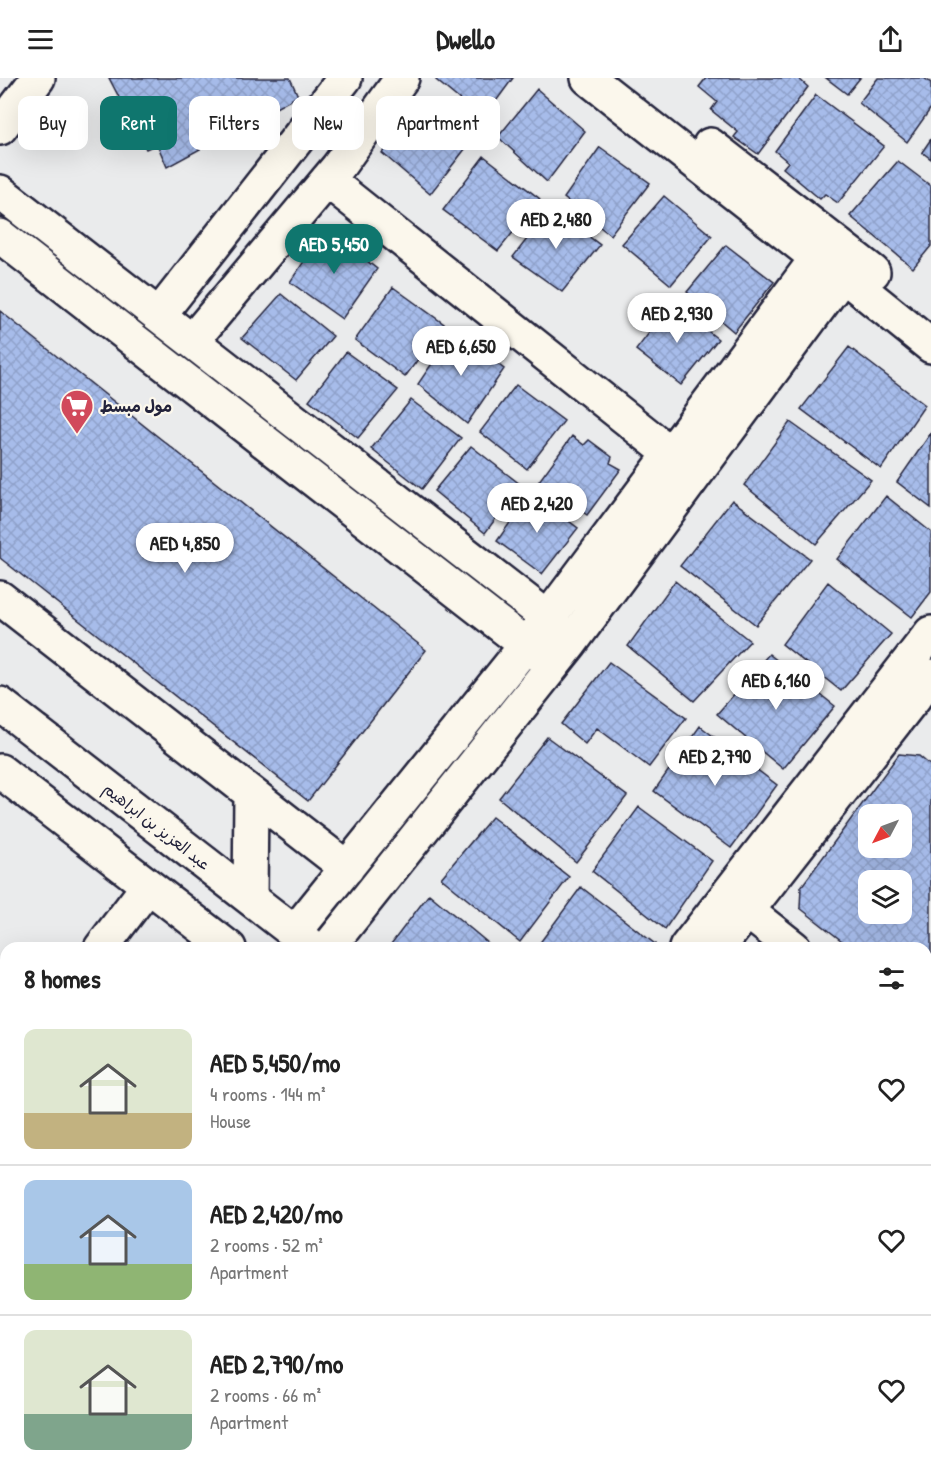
<!DOCTYPE html>
<meta charset="utf-8">
<style>
:root{--surface:#fff;--page:#f6f6f6;--text:#222;--muted:#767676;--line:#e0e0e0;--accent:#0f766e}
body{margin:0;font-family:"Patrick Hand","Playpen Sans Arabic",sans-serif;background:var(--page);color:var(--text);height:100vh;display:flex;flex-direction:column;font-size:22px;white-space:nowrap}
*{box-sizing:border-box;margin:0}
p{font-size:20px;color:var(--muted)}
.icon{flex:none;width:33px;height:33px;fill:none;stroke:currentColor;stroke-width:2;stroke-linecap:round;stroke-linejoin:round}
.map{position:relative;flex:1;overflow:hidden}
.drawer{position:absolute;left:0px;top:864px;width:932px;height:536px;display:flex;flex-direction:column;background:var(--surface);border-radius:18px 18px 0 0;box-shadow:0 6px 24px #0002}
.drawer>*{flex:none}
.banner{position:absolute;left:18px;top:18px;width:600px;height:54px;display:flex;gap:12px}
.needle{width:39px;rotate:229deg}
.buttons{position:absolute;left:858px;top:726px;display:grid;gap:12px}
.buttons a{display:grid;place-items:center;width:54px;height:54px;border-radius:12px;background:var(--surface);box-shadow:0 6px 24px #0002;font-size:30px}
.price{position:absolute;translate:-50% -51px;padding:0 14px;border-radius:21px;background:#fff;color:#222;font-size:20px;line-height:39px;filter:drop-shadow(0 2px 3px #0008)}
.price::after{content:'';position:absolute;left:50%;top:36px;width:18px;height:14px;margin-left:-9px;background:inherit;clip-path:polygon(0 0,100% 0,50% 100%)}
.price.active{background:var(--accent);color:#fff}
ul{padding:0;list-style:none}
li{display:flex;align-items:center;gap:18px;height:150px;padding:0 24px}
li+li{border-top:2px solid var(--line)}
li span{display:grid;place-items:center;flex:none;width:168px;height:120px;border-radius:12px;color:#555}
li>.icon{margin-inline-start:auto}
span .icon{width:72px;height:72px;fill:#fffc;stroke-width:1}
li b{font-size:26px}
h2{display:flex;justify-content:space-between;align-items:center;height:72px;padding:0 24px;font-size:26px}
.tag{padding:0 21px;border-radius:12px;background:var(--surface);box-shadow:0 6px 24px #0002;font-size:21px;line-height:54px}
.tag.active{background:var(--accent);color:#fff}
header{display:flex;justify-content:space-between;align-items:center;height:78px;padding:0 24px;background:var(--surface);font-size:27px;font-weight:700}
.map>svg:first-child{display:block}
.building{fill:url(#building-cross-hatch);stroke:#22223b;stroke-width:1.5;fill-rule:evenodd}
.lines{fill:none;stroke-linecap:round;stroke-linejoin:round}
.minor-casing{stroke:#22223b;stroke-width:38}
.minor{stroke:#fbf7ec;stroke-width:33}
.labels{text-anchor:middle;stroke-width:4.5;stroke-linejoin:round;paint-order:stroke}
.poi-label{font-size:16px;font-weight:bold;fill:#22223b;stroke:#fbf7ec;text-anchor:start}
.street-label{font-size:16px;fill:#22223b;stroke:#fbf7ec}
</style>
<header><svg class="icon" aria-label="menu" viewBox="0 0 24 24"><path d="M4 6h16M4 12h16M4 18h16"/></svg>Dwello<svg class="icon" aria-label="share" viewBox="0 0 24 24"><path d="M12 15V3M7 8l5-5 5 5M5 13v7h14v-7"/></svg></header>
<div class="map">
<svg width="931" height="1399" viewBox="0 0 931 1399">
<defs>
<pattern id="building-cross-hatch" width="8" height="8" patternUnits="userSpaceOnUse" patternTransform="scale(1.5)"><rect width="8" height="8" fill="#a7bcea"/><path d="M0 0l8 8M0 8l8-8" fill="none" stroke="#8fa1ca"/></pattern>
</defs>
<rect width="100%" height="100%" fill="#eaebec"/>
<filter id="ink" filterUnits="userSpaceOnUse"><feTurbulence type="fractalNoise" baseFrequency=".0167" numOctaves="2"/><feDisplacementMap in="SourceGraphic" scale="12" xChannelSelector="R" yChannelSelector="G"/><feConvolveMatrix kernelMatrix="1 2 1 2 8 2 1 2 1" color-interpolation-filters="sRGB"/></filter>
<g filter="url(#ink)">
<path class="building" d="M109,0H290L298,18L167,89L157,66L146,71Z
M437,0H513L483,41L436,2Z
M706,0H798L808,9L758,76L734,59L738,54L711,32L717,24L699,9Z
M826,0H860L847,16Z
M878,0H924L931,5V30L907,64L859,25Z
M537,11L585,53L547,104L498,59Z
M816,17L884,68L838,125L825,116L820,121L783,90L788,84L775,73Z
M422,28L469,66L430,116L382,75Z
M931,61V81L922,74Z
M600,69L650,105L610,157L564,120Z
M484,78L540,121L498,173L443,132Z
M898,83L931,108V168L913,190L850,138Z
M664,118L712,158L671,207L622,166Z
M551,130L600,167L562,214L513,179Z
M326,151L377,191L342,241L290,204Z
M726,167L774,204L734,254L687,214Z
M393,209L444,246L405,299L355,262Z
M281,216L333,258L296,302L242,260Z
M672,225L718,261L681,307L636,272Z
M0,233L426,572L308,723L0,480Z
M454,253L504,291L467,346L418,306Z
M849,269L925,327L881,391L801,331Z
M346,274L398,312L358,360L309,322Z
M516,307L564,343L527,391L480,354Z
M411,322L461,360L422,411L371,371Z
M790,344L871,402L816,466L744,407Z
M931,355V430L897,404Z
M572,358L584,367L589,362L612,379L610,385L621,391L587,437L539,403Z
M471,368L521,407L485,455L434,413Z
M531,415L578,450L542,496L497,463Z
M886,418L931,454V514L912,539L837,481Z
M732,422L810,481L756,547L680,488Z
M675,503L750,563L694,623L628,568Z
M828,504L891,556L841,613L782,566Z
M769,576L835,628L783,691L717,636Z
M609,584L686,640L649,689L597,650L585,666L561,646Z
M700,648L777,707L731,770L654,713Z
M547,659L627,718L576,784L499,720Z
M899,676L919,678L931,688V934L926,930V870H851L800,830L801,809ZM868,736H902V770H868ZM868,802H902V836H868Z
M639,729L712,783L665,851L592,793Z
M492,739L569,799L520,864L441,800Z
M581,809L655,866L652,870H536Z
M429,816L494,870H388Z
M926,1045L931,1049V1134L926,1141Z
M926,1178L931,1182V1292L926,1298Z"/>
<g class="lines">
<g class="minor-casing">
<path id="minor" d="M588,0L817,180L843,197L931,268
M0,50L38,0
M710,67L873,194
M327,102L671,376
M0,114L548,540L563,558
M0,158L543,580
M159,237L345,0
M192,263L338,89L402,0
M0,520L347,790
M0,626L313,869
M0,693L229,870
M250,820L251,716
M747,833L794,870
M295,854L548,540L817,180
M101,870L148,808
M328,870L570,566L843,197
M686,870L931,555
M718,870L931,598
M926,972L931,976
M0,1002L6,995
M0,1080L6,1085
M926,1335L931,1339
M404,1394L411,1399
M907,1394L914,1399"/>
</g>
<use href="#minor" class="minor"/>
</g>
</g>
<defs>
<g id="supermarket-pin" transform="scale(1.725)"><path d="M0 17L-7.5 6A9.5 9.5 0 1 1 7.5 6Z" fill="#d1495b" stroke="#fbf7ec"/><path d="M-6-5.5h2.5l.6 2H6L4.5 2H-2.5L-4.4-4H-6ZM-1.5 3.2a1.3 1.3 0 1 0 .1 0ZM3 3.2a1.3 1.3 0 1 0 .1 0Z" fill="#fff"/></g>
</defs>
<g fill-rule="evenodd">
<use href="#supermarket-pin" x="77" y="328"/>
</g>
<g class="labels">
<g class="poi-label">
<text x="100" y="334">مول مبسط</text>
</g>
<g class="street-label">
<text transform="translate(157 748) rotate(38)" y="6">عبد العزيز بن ابراهيم</text>
</g>
</g>
</svg>
<div class="buttons">
<a><svg class="needle" viewBox="-14 -14 28 28"><path d="M0-13l5 13h-10z" fill="#e53935"/><path d="M0 13l5-13h-10z" fill="#767676"/></svg></a>
<a><svg class="icon" aria-label="layers" viewBox="0 0 24 24"><path d="M12 4l9 5-9 5-9-5zM3 14l9 5 9-5"/></svg></a>
</div>
<b class="price" style="left:556px;top:172px">AED 2,480</b>
<b class="price active" style="left:334px;top:197px">AED 5,450</b>
<b class="price" style="left:677px;top:266px">AED 2,930</b>
<b class="price" style="left:461px;top:299px">AED 6,650</b>
<b class="price" style="left:537px;top:456px">AED 2,420</b>
<b class="price" style="left:185px;top:496px">AED 4,850</b>
<b class="price" style="left:776px;top:633px">AED 6,160</b>
<b class="price" style="left:715px;top:709px">AED 2,790</b>
<div class="banner">
<a class="tag">Buy</a>
<a class="tag active">Rent</a>
<a class="tag">Filters</a>
<a class="tag">New</a>
<a class="tag">Apartment</a>
</div>
<section class="drawer">
<h2>8 homes<svg class="icon" aria-label="filters" viewBox="0 0 24 24"><path d="M4 7h16M4 17h16"/><circle cx="9" cy="7" r="2"/><circle cx="15" cy="17" r="2"/></svg></h2>
<ul>
<li><span style="background:linear-gradient(#dfe7d0 70%,#c2b280 0)"><svg class="icon" aria-label="home" viewBox="0 0 24 24"><path d="M3 11l9-7 9 7M6 9v11h12V9"/></svg></span><div><b>AED 5,450/mo</b><p>4 rooms · 144 m²</p><p>House</p></div><svg class="icon" aria-label="heart" viewBox="0 0 24 24"><path d="M12 20l-8-8c-3-5 5-10 8-4 3-6 11-1 8 4z"/></svg></li>
<li><span style="background:linear-gradient(#a9c7e8 70%,#8fb573 0)"><svg class="icon" aria-label="home" viewBox="0 0 24 24"><path d="M3 11l9-7 9 7M6 9v11h12V9"/></svg></span><div><b>AED 2,420/mo</b><p>2 rooms · 52 m²</p><p>Apartment</p></div><svg class="icon" aria-label="heart" viewBox="0 0 24 24"><path d="M12 20l-8-8c-3-5 5-10 8-4 3-6 11-1 8 4z"/></svg></li>
<li><span style="background:linear-gradient(#dfe7d0 70%,#7fa58c 0)"><svg class="icon" aria-label="home" viewBox="0 0 24 24"><path d="M3 11l9-7 9 7M6 9v11h12V9"/></svg></span><div><b>AED 2,790/mo</b><p>2 rooms · 66 m²</p><p>Apartment</p></div><svg class="icon" aria-label="heart" viewBox="0 0 24 24"><path d="M12 20l-8-8c-3-5 5-10 8-4 3-6 11-1 8 4z"/></svg></li>
</ul>
</section>
</div>
